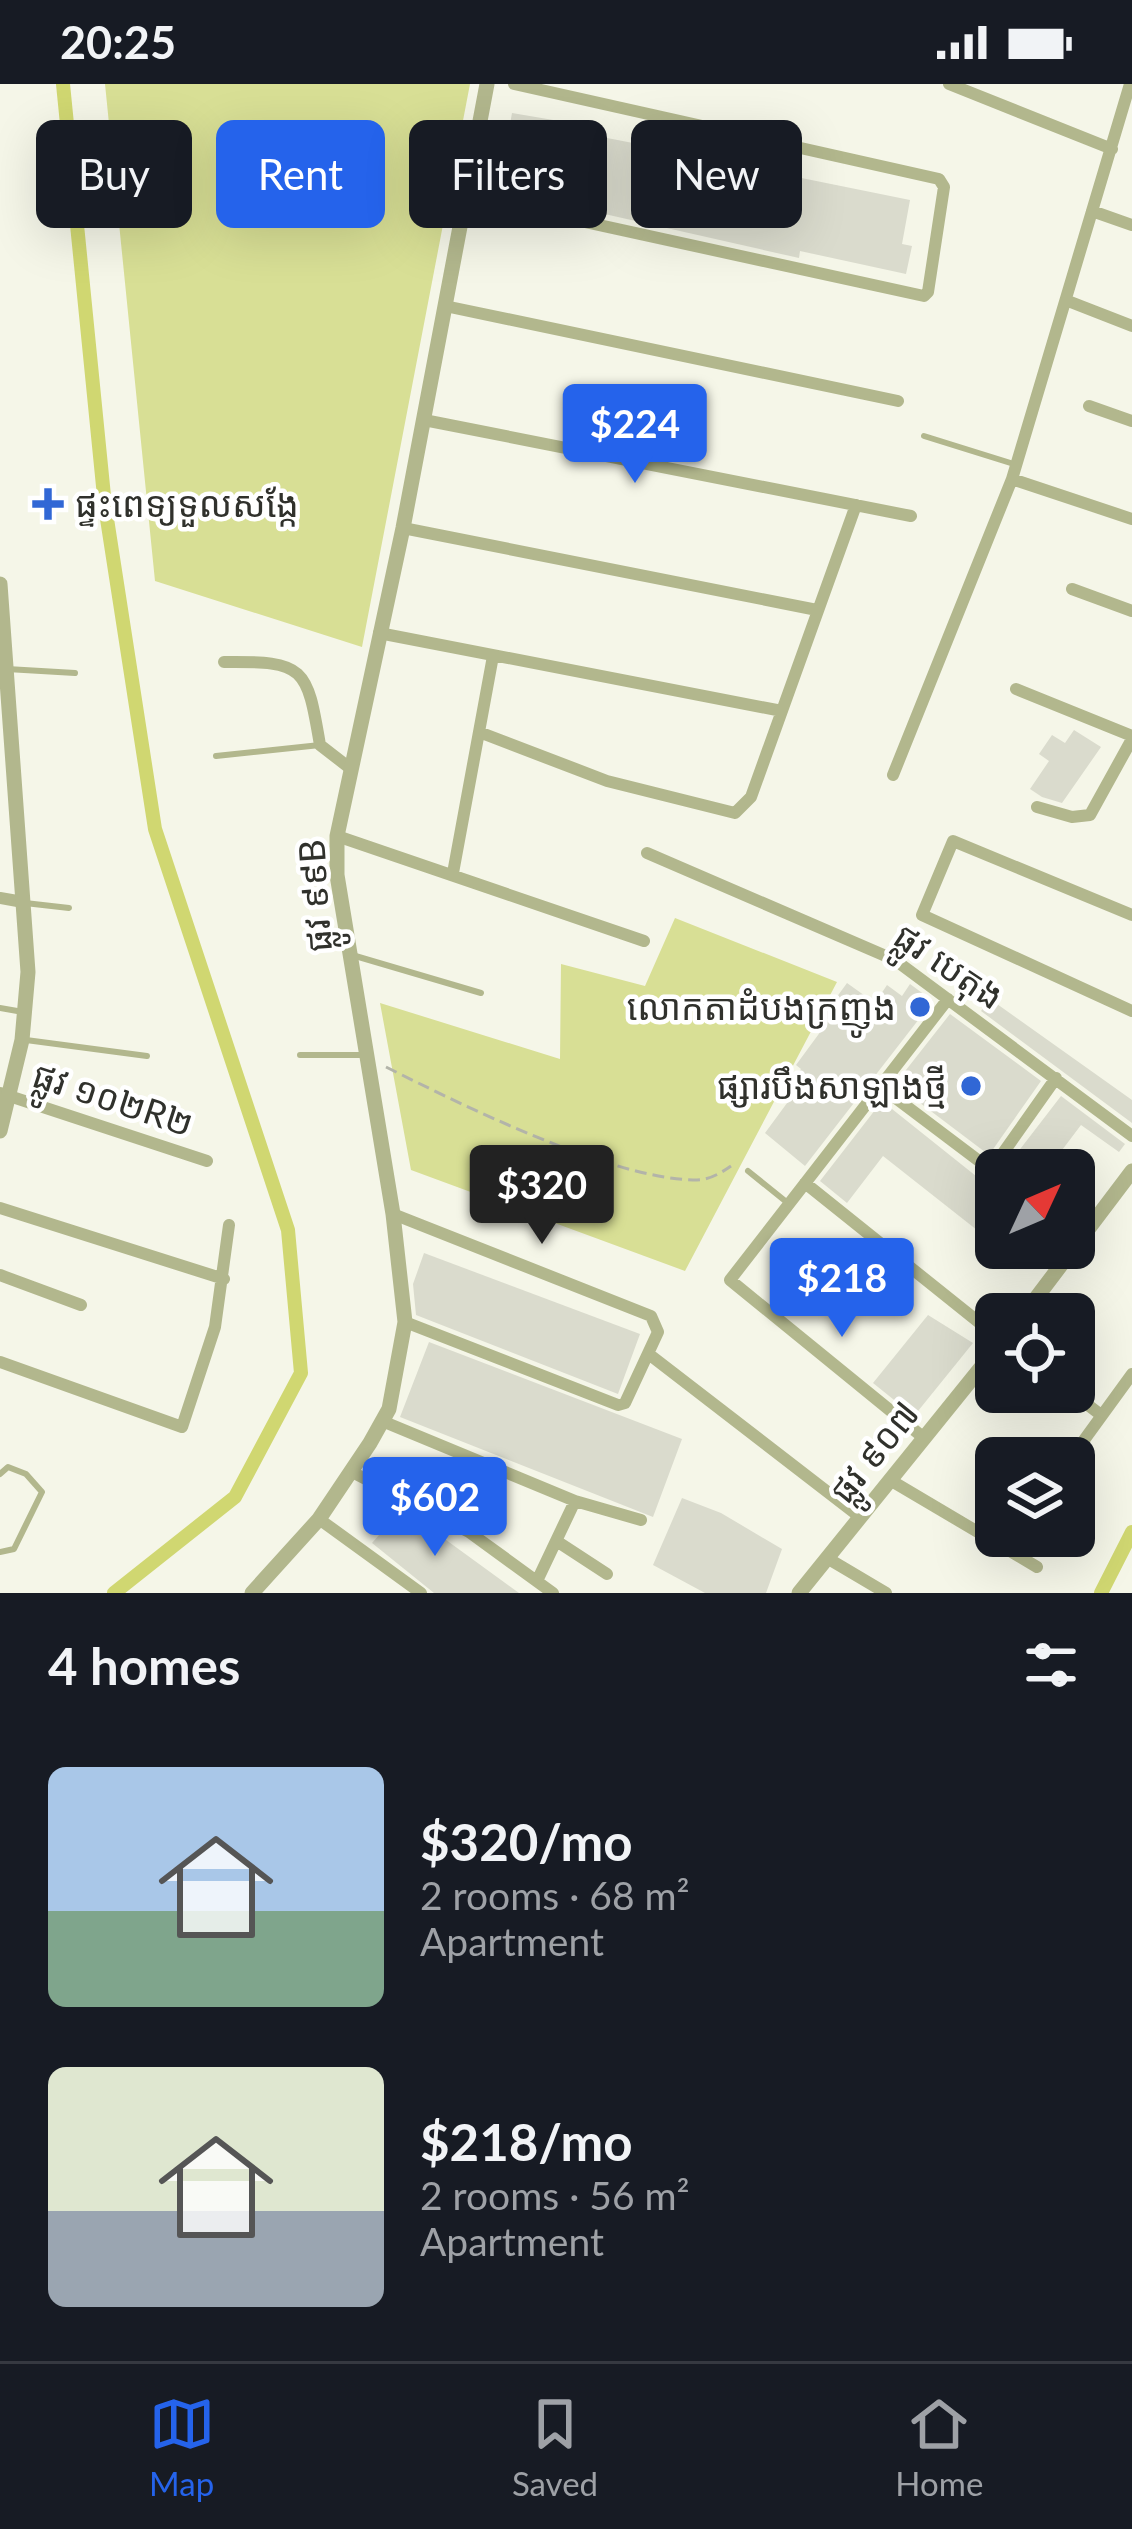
<!DOCTYPE html>
<meta charset="utf-8">
<style>
:root{--surface:#171b24;--page:#20242c;--text:#f1f3f6;--muted:#9ea1a6;--line:#363941;--accent:#2563eb}
body{margin:0;font-family:Lato,"Noto Sans Khmer",sans-serif;background:var(--page);color:var(--text);height:100vh;display:flex;flex-direction:column;font-size:45px;white-space:nowrap}
*{box-sizing:border-box;margin:0}
p{font-size:39px;color:var(--muted)}
.icon{flex:none;width:66px;height:66px;fill:none;stroke:currentColor;stroke-width:2;stroke-linecap:round;stroke-linejoin:round}
.map{position:relative;height:1509px;overflow:hidden}
.sheet{display:flex;flex-direction:column;background:var(--surface);flex:1}
.sheet>*{flex:none}
.top-card{position:absolute;left:36px;top:36px;width:1062px;height:108px;display:flex;gap:24px}
.needle{width:78px;rotate:46deg}
.tools{position:absolute;left:975px;top:1065px;display:grid;gap:24px}
.tools a{display:grid;place-items:center;width:120px;height:120px;border-radius:18px;background:var(--surface);box-shadow:0 12px 48px #0002;font-size:60px}
.price{position:absolute;translate:-50% -102px;padding:0 27px;border-radius:12px;background:var(--accent);color:#fff;font-size:39px;line-height:78px;filter:drop-shadow(0 3px 6px #0008)}
.price::after{content:'';position:absolute;left:50%;top:72px;width:36px;height:27px;margin-left:-18px;background:inherit;clip-path:polygon(0 0,100% 0,50% 100%)}
.price.on{background:#222;color:#fff}
ul{padding:0;list-style:none}
li{display:flex;align-items:center;gap:36px;height:300px;padding:0 48px}
li span{display:grid;place-items:center;flex:none;width:336px;height:240px;border-radius:18px;color:#555}
li>.icon{margin-inline-start:auto}
span .icon{width:144px;height:144px;fill:#fffc;stroke-width:1}
li b{font-size:51px}
h2{display:flex;justify-content:space-between;align-items:center;height:144px;padding:0 48px;font-size:51px}
.chip{padding:0 42px;border-radius:18px;background:var(--surface);box-shadow:0 12px 48px #0002;font-size:42px;line-height:108px}
.chip.on{background:var(--accent);color:#fff}
.status{display:flex;justify-content:space-between;align-items:center;height:84px;padding:0 60px;background:var(--surface);direction:ltr}
.status svg{height:33px;fill:currentColor}
.tab-bar{display:flex;justify-content:space-around;align-items:center;height:168px;border-top:3px solid var(--line);background:var(--surface);font-size:33px;color:var(--muted)}
.tab-bar a{display:grid;justify-items:center;gap:6px}
.tab-bar .on{color:var(--accent)}
.map>svg:first-child{display:block}
.green{fill:#d8df95}
.lines{fill:none;stroke-linecap:round;stroke-linejoin:round}
.canal{stroke:#d0d771;stroke-width:14}
.building{fill:#dadbcd}
.path{stroke:#b3b4a9;stroke-width:3;stroke-dasharray:12 6;stroke-linecap:butt}
.service{stroke:#b2b78d;stroke-width:6}
.minor{stroke:#b2b78d;stroke-width:12}
.tertiary{stroke:#b2b78d;stroke-width:15}
.poi-dot{fill:#3167d5;stroke:#fff;stroke-width:4.5}
.labels{text-anchor:middle;stroke-width:9;stroke-linejoin:round;paint-order:stroke}
.poi-label{font-size:36px;fill:#30312c;stroke:#fff;text-anchor:end}
.street-label{font-size:36px;fill:#30312c;stroke:#fff}
</style>
<div class="status"><b>20:25</b><svg viewBox="0 0 49 12"><path d="M0 12V9h3v3zM5 12V6h3v6zM10 12V3h3v9zM15 12V0h3v12zM26 1h20v11H26zM47 4h2v5h-2z"/></svg></div>
<div class="map">
<svg width="1132" height="1509" viewBox="0 0 1132 1509">
<rect width="100%" height="100%" fill="#f5f6e8"/>
<path class="green" d="M105,0H470L362,563L155,497Z
M675,834L837,898L685,1187L411,1086L380,919L560,975L561,880L645,902Z"/>
<g class="lines">
<path class="canal" d="M63,0L105,422L155,745L288,1146L301,1289L235,1413L114,1509
M1101,1509L1132,1448"/>
</g>
<path class="building" d="M512,29L571,39L568,51L578,53L575,72L602,78L607,54L633,59L635,46L667,53L664,66L910,116L902,160L912,162L906,190L800,167L799,174L525,112L532,75L505,69Z
M1074,646L1101,663L1062,719L1042,713L1030,705L1049,677L1039,670L1052,651L1065,659Z
M847,899L875,919L887,901L902,912L910,900L933,917L805,1082L765,1049L790,1015L783,1010L801,985L796,981L829,936L823,932Z
M990,915L1132,1016V1039L981,927Z
M950,930L1041,997L989,1071L895,1000Z
M1061,1012L1125,1060L1119,1068L1081,1041L1047,1086H1004Z
M882,1017L996,1108V1131L982,1150L883,1072L847,1119L820,1097Z
M424,1169L640,1250L618,1310L416,1231L413,1200Z
M928,1231L973,1259L914,1332L873,1299Z
M429,1258L682,1355L653,1433L400,1333Z
M682,1414L721,1429L782,1465L766,1509H705L653,1481Z
M402,1425L409,1429L519,1509H434L372,1459Z"/>
<g class="lines">
<path class="path" d="M386,983C462,1021 613,1096 697,1096C709,1096 721,1089 731,1082"/>
<path class="service" d="M924,352L1017,381
M7,585L75,589
M216,672L320,661
M25,819L69,824
M352,871L481,909
M0,924L23,928
M26,956L147,972
M300,971H362
M748,1087L789,1120
M0,1390L8,1383L26,1390L42,1408L14,1465L0,1468"/>
<path class="minor" d="M949,0L1112,65
M466,112L924,212L928,208L944,103L939,95L514,0
M1092,127L1132,141
M1068,217L1132,242
M445,222L898,317
M1089,322L1132,337
M424,336L911,432
M1012,395L1132,435
M403,444L817,526
M1072,505L1132,527
M379,549L782,627
M224,578C305,577 307,583 320,661L351,685
M1016,605L1132,652
M479,648L607,697L735,729L751,713L856,421
M893,691L1012,395L1130,0
M1037,723L1072,733L1090,731L1132,655
M337,752L644,857
M647,769L895,876L1132,1052
M453,789L493,572
M0,814L23,818
M1132,831L953,757L922,831L1132,927
M881,1003L991,1086L996,1098
M0,1009L207,1077
M991,1086L1056,994
M805,1099L996,1252
M0,1124L224,1195
M393,1130L651,1232L658,1248L625,1319L618,1321L405,1238
M0,1191L81,1221
M650,1271L860,1433
M0,1278L182,1343L215,1243L229,1141
M1071,1308L1101,1331
M382,1337L575,1417L641,1436
M924,1354L730,1196L948,915
M1071,1374L1132,1290
M352,1388L469,1448L553,1509
M890,1396L1037,1483
M319,1435L421,1509
M558,1458L607,1490
M827,1474L886,1509
M537,1497L575,1417"/>
<path class="tertiary" d="M0,500L28,888L22,956L0,1047
M1024,1230L1132,1087
M252,1509L319,1435L370,1359L389,1325L405,1238L393,1130L337,791V752L403,444L487,0
M799,1509L996,1265"/>
</g>
<g class="poi-dot">
<path d="M42 402h12v12h12v12h-12v12h-12v-12h-12v-12h12z"/>
<circle cx="920" cy="923" r="12"/>
<circle cx="971" cy="1002" r="12"/>
</g>
<g class="labels">
<g class="poi-label">
<text x="75" y="433" text-anchor="start">ផ្ទះពេទ្យទួលសង្កែ</text>
<text x="896" y="936">លោកតាដំបងក្រញូង</text>
<text x="947" y="1015">ផ្សារបឹងសាឡាងថ្មី</text>
</g>
<g class="street-label">
<text transform="translate(315 812) rotate(-94)" y="13">ផ្លូវ ៩៩B</text>
<text transform="translate(949 882) rotate(34)" y="13">ផ្លូវ បេតុង</text>
<text transform="translate(113 1015) rotate(18)" y="13">ផ្លូវ ១០២R២</text>
<text transform="translate(874 1368) rotate(-51)" y="13">ផ្លូវ ៩០៧</text>
</g>
</g>
</svg>
<div class="tools">
<a><svg class="needle" viewBox="-14 -14 28 28"><path d="M0-13l5 13h-10z" fill="#e53935"/><path d="M0 13l5-13h-10z" fill="#9ea1a6"/></svg></a>
<a><svg class="icon" aria-label="locate" viewBox="0 0 24 24"><circle cx="12" cy="12" r="6"/><path d="M12 2v4M12 18v4M2 12h4M18 12h4"/></svg></a>
<a><svg class="icon" aria-label="layers" viewBox="0 0 24 24"><path d="M12 4l9 5-9 5-9-5zM3 14l9 5 9-5"/></svg></a>
</div>
<b class="price" style="left:635px;top:402px">$224</b>
<b class="price on" style="left:542px;top:1163px">$320</b>
<b class="price" style="left:842px;top:1256px">$218</b>
<b class="price" style="left:435px;top:1475px">$602</b>
<div class="top-card">
<a class="chip">Buy</a>
<a class="chip on">Rent</a>
<a class="chip">Filters</a>
<a class="chip">New</a>
</div>
</div>
<section class="sheet">
<h2>4 homes<svg class="icon" aria-label="filters" viewBox="0 0 24 24"><path d="M4 7h16M4 17h16"/><circle cx="9" cy="7" r="2"/><circle cx="15" cy="17" r="2"/></svg></h2>
<ul>
<li><span style="background:linear-gradient(#a9c7e8 60%,#7fa58c 0)"><svg class="icon" aria-label="home" viewBox="0 0 24 24"><path d="M3 11l9-7 9 7M6 9v11h12V9"/></svg></span><div><b>$320/mo</b><p>2 rooms · 68 m²</p><p>Apartment</p></div></li>
<li><span style="background:linear-gradient(#dfe7d0 60%,#9aa5b1 0)"><svg class="icon" aria-label="home" viewBox="0 0 24 24"><path d="M3 11l9-7 9 7M6 9v11h12V9"/></svg></span><div><b>$218/mo</b><p>2 rooms · 56 m²</p><p>Apartment</p></div></li>
</ul>
</section>
<nav class="tab-bar">
<a class="on"><svg class="icon" aria-label="map" viewBox="0 0 24 24"><path d="M3 6l6-2 6 2 6-2v14l-6 2-6-2-6 2zM9 4v14M15 6v14"/></svg>Map</a>
<a><svg class="icon" aria-label="saved" viewBox="0 0 24 24"><path d="M7 4h10v16l-5-4-5 4z"/></svg>Saved</a>
<a><svg class="icon" aria-label="home" viewBox="0 0 24 24"><path d="M3 11l9-7 9 7M6 9v11h12V9"/></svg>Home</a>
</nav>
